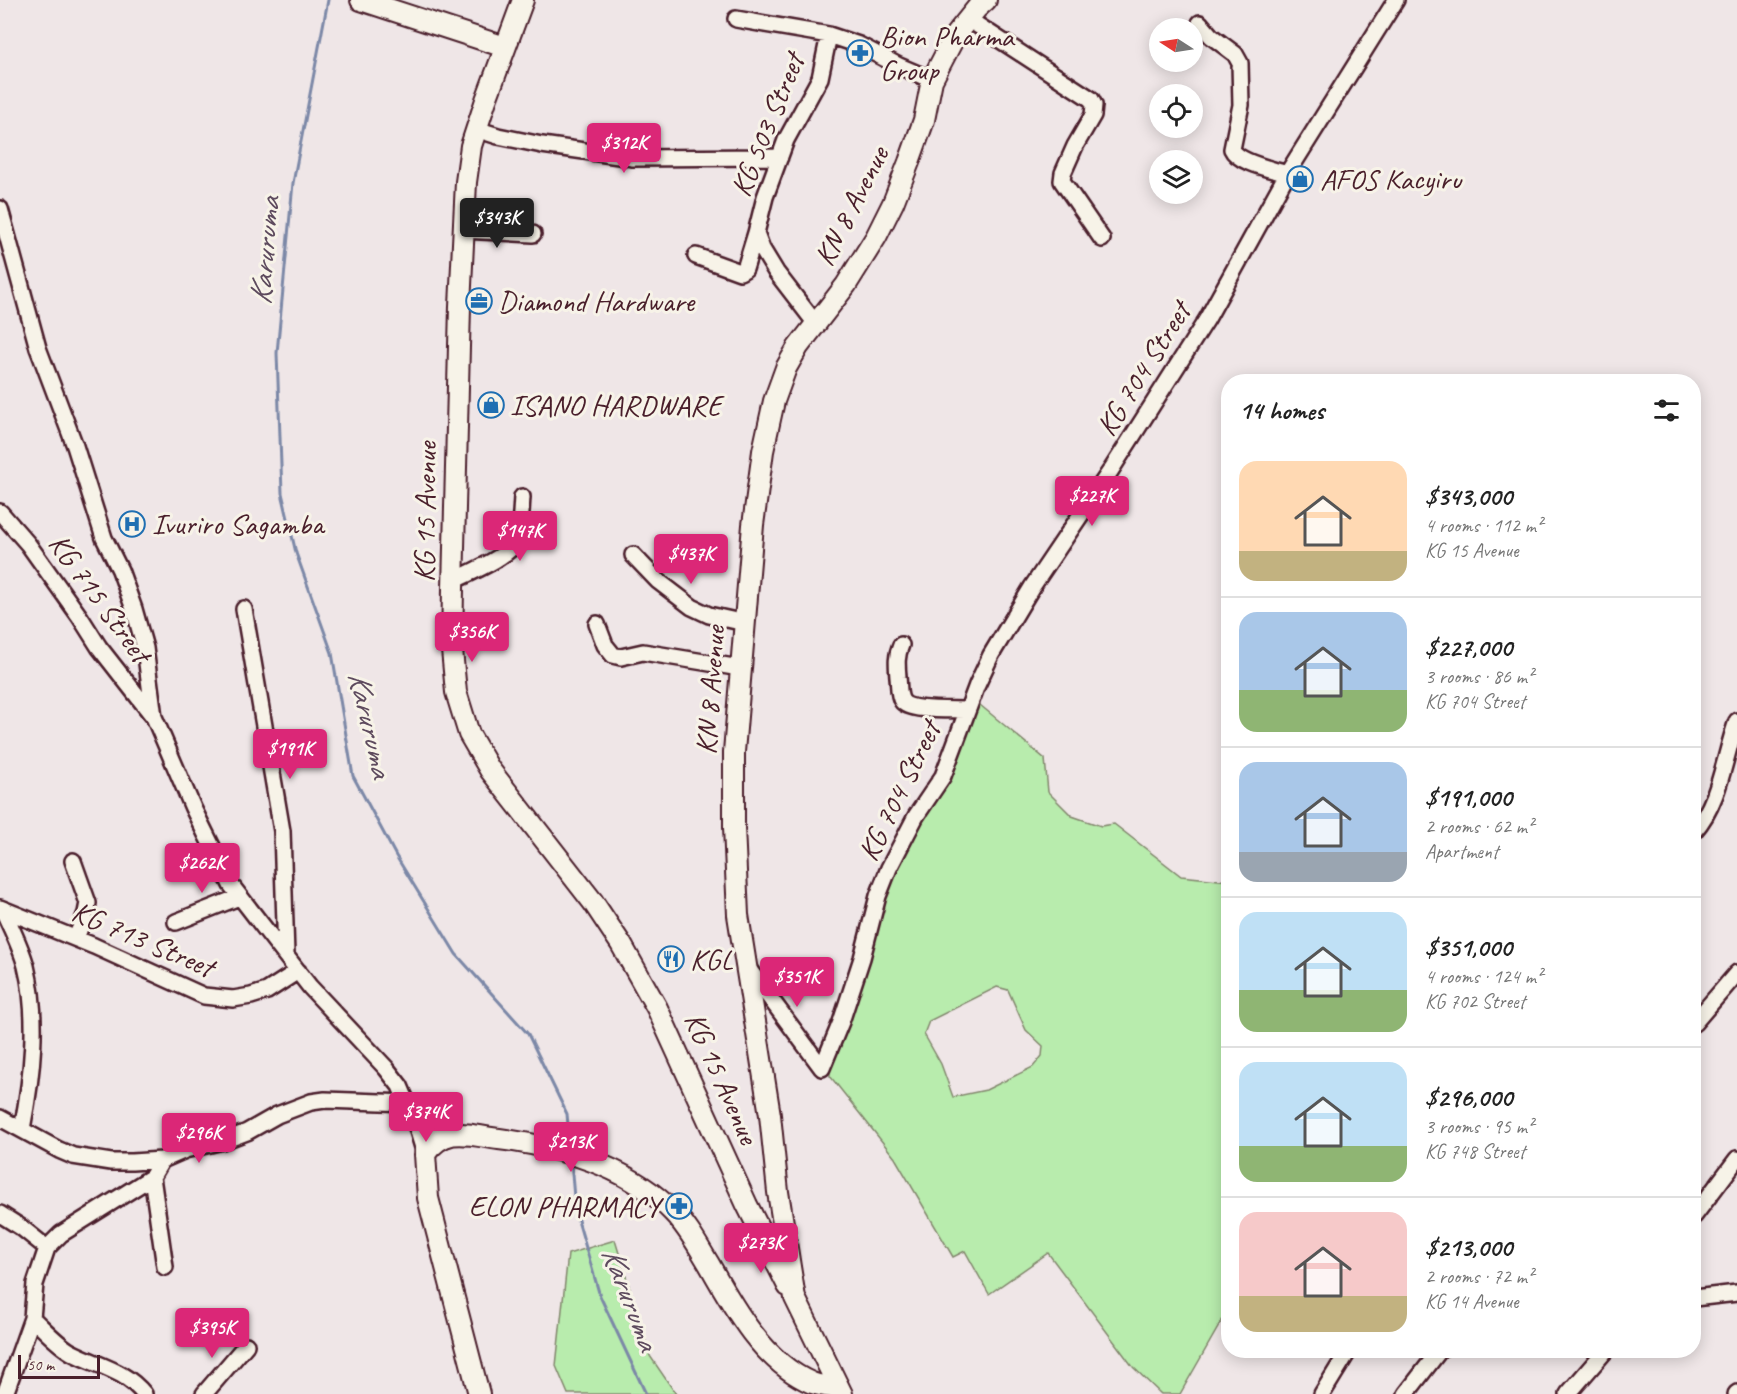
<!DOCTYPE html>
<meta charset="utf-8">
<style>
:root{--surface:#fff;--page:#f2f2f2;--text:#222;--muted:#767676;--line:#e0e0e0;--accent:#db2777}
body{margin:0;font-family:Caveat,sans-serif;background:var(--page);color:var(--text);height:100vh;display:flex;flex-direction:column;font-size:22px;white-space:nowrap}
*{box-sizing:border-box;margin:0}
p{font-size:20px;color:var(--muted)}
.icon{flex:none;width:33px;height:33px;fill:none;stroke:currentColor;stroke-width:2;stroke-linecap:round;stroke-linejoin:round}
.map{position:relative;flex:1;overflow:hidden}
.panel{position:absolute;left:1221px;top:374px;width:480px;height:984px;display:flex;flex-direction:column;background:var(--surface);border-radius:24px;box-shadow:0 3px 15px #0003}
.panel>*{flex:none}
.needle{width:39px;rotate:282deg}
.tools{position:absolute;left:1149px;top:18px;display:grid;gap:12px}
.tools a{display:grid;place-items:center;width:54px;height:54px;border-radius:50%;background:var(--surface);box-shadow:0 3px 15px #0003;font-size:30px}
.scale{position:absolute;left:18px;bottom:15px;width:82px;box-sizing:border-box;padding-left:6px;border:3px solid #4a1f2b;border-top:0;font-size:16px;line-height:21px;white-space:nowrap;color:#4a1f2b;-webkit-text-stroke:4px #f7f3e8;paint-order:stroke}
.price{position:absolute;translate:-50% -51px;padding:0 14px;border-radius:6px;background:var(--accent);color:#fff;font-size:20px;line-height:39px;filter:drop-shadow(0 2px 3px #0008)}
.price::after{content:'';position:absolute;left:50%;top:36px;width:18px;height:14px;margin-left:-9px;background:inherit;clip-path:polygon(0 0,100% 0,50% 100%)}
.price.current{background:#222;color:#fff}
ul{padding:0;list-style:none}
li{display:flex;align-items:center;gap:18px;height:150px;padding:0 18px}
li+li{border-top:2px solid var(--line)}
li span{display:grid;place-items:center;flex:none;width:168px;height:120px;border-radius:18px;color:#555}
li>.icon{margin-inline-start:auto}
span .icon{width:72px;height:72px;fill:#fffc;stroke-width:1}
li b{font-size:26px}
h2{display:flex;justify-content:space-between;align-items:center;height:72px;padding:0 18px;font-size:26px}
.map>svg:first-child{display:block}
.green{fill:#b8ecad;stroke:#81866c;stroke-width:1.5;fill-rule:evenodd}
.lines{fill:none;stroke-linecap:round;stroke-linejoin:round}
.stream{stroke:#7b88a7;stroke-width:3}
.minor-casing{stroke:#4a1f2b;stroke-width:20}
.major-casing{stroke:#4a1f2b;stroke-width:24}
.minor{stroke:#f7f3e8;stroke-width:15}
.major{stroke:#f7f3e8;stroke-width:20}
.labels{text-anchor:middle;stroke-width:6;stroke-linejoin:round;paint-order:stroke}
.poi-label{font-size:30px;fill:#4a1f2b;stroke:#f7f3e8;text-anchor:start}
.street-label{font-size:30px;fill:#4a1f2b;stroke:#f7f3e8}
.water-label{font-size:32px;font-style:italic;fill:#5e4b5e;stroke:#f7f3e8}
</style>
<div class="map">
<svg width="1737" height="1394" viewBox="0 0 1737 1394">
<rect width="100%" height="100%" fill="#efe6e7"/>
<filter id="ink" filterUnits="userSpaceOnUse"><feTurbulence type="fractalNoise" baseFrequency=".0167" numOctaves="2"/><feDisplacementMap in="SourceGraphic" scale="12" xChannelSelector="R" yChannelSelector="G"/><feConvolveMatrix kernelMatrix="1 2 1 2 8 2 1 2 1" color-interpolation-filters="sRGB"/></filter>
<g filter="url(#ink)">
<path class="green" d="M974,700L1045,759L1048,792L1072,816L1101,826L1114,824L1181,876L1228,881V1310L1180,1394H1161L1133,1367L1048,1253L989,1294L965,1251L953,1257L895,1158L830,1076V1066L874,900ZM997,987L1008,990L1026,1030L1043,1046L1042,1056L1033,1067L986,1090L953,1097L941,1064L924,1034L929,1021Z
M615,1240L650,1356L676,1394H568L556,1366L568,1254Z"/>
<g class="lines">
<path class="stream" d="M328,0L293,183L277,353L282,493L296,553L332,653L353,776L396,856L456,954L528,1034L567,1114L570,1147
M571,1162L575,1210L600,1296L646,1394"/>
<g class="minor-casing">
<path id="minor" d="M736,19L829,35L859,45L899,66L932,80
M968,19L1091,99L1094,105L1093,115L1075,146L1063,173L1062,181L1102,239
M1200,23L1211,36L1235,54L1240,63L1241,105L1232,149C1238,163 1272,169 1287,174
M476,129L498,136L542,145L633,158L780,157
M0,209L38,348L75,446L104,538L120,570L134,609L145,648L154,717L193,808L231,885L310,987L386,1068L400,1086L415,1121L425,1154
M463,230L533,234
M696,256L740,272L745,269L756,233
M816,324L776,272L762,249L756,233L765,197L786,140L820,78L829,35
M0,512L28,544L80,617L99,647L153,716
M633,555L658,581L692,607L709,615L745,623
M453,581C469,573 511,556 517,540C521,527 521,510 522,497
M244,609L282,831L286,955
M597,624L605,645L613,655L621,657L643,652L740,668
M901,645C896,656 897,665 898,677C899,684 898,695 902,701C909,712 954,709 967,710
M1694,831C1720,802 1724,757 1737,721
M73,861L88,903L86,913L76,938
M0,908L94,946L204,996L233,999L251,996L267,991L298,971
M3,910C11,928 21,947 26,966C39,1018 32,1077 22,1129
M176,922L239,897
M747,967L822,1068L841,1022L862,958L878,896L889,868L916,816L943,776L977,685L991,655L1032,587L1111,470L1207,319L1287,174L1396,0
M1694,1023L1737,973
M0,1118L59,1150L73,1156L111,1162H132L162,1160L185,1150L223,1141L247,1132L277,1115L311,1102L325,1100L408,1103
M415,1121L450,1134
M152,1177L165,1267
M0,1214L22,1228L47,1248
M1694,1216L1737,1159
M1694,1298L1737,1293
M32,1318C44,1329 57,1344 71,1352C98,1366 125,1370 144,1394
M5,1394L32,1318L35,1284L47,1248L61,1234L152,1177L162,1160
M204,1394L246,1345
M1322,1394L1349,1350
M1406,1394L1440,1350
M1568,1394L1606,1350
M1736,1394L1737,1393"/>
</g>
<g class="major-casing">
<path id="major" d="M361,0L505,47
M523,0L486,100L471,146L466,182L460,306L453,588L452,650L456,692L469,734L490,770L593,902L621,944L657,1008L747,1205L788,1286
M479,1394L428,1198L425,1154C446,1125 468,1135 499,1139C561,1147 628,1166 673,1212C688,1227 698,1246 709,1264C733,1307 764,1363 812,1383C820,1386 830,1387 839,1388
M842,1394L795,1298L778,1192L770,1115L738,915L734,827V752L753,525L763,451L774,401L786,368L798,347L846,285L876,237L893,203L909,162L924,120L932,80L956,34L977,8L986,0"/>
</g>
<use href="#minor" class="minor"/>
<use href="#major" class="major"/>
</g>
</g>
<defs>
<g id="pharmacy-ring" transform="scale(1.35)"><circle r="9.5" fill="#f7f3e8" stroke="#1f6fb2" stroke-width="1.5"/><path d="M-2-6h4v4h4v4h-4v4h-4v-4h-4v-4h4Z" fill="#1f6fb2"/></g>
<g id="shop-ring" transform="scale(1.35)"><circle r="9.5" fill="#f7f3e8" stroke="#1f6fb2" stroke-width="1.5"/><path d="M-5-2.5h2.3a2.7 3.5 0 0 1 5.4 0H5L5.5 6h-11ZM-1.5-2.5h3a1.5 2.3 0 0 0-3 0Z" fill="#1f6fb2"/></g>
<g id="office-ring" transform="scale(1.35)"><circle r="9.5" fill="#f7f3e8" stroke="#1f6fb2" stroke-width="1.5"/><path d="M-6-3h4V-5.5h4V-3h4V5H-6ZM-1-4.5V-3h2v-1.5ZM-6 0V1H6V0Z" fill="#1f6fb2"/></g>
<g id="hospital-ring" transform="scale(1.35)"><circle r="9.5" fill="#f7f3e8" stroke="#1f6fb2" stroke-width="1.5"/><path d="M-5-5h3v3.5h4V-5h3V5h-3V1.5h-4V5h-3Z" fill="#1f6fb2"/></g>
<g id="restaurant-ring" transform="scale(1.35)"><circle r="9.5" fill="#f7f3e8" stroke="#1f6fb2" stroke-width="1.5"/><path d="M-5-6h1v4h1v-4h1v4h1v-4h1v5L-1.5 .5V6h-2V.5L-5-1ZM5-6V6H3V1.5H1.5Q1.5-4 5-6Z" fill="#1f6fb2"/></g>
</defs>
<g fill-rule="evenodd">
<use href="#pharmacy-ring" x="860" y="53"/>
<use href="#shop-ring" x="1300" y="179"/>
<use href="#office-ring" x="479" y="301"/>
<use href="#shop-ring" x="491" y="405"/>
<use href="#hospital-ring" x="132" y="524"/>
<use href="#restaurant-ring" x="671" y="959"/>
<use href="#pharmacy-ring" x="679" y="1206"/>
</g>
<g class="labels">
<g class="poi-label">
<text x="880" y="46">Bion Pharma<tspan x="880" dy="34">Group</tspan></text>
<text x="1320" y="189">AFOS Kacyiru</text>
<text x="498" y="311">Diamond Hardware</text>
<text x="510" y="415">ISANO HARDWARE</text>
<text x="152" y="534">Ivuriro Sagamba</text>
<text x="690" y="969">KGL</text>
<text x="660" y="1216" text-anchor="end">ELON PHARMACY</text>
</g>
<g class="street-label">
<text transform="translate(767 125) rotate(-68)" y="10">KG 503 Street</text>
<text transform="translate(851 206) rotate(-63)" y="10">KN 8 Avenue</text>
<text transform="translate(1143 369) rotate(-58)" y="10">KG 704 Street</text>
<text transform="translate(425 512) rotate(-89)" y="10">KG 15 Avenue</text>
<text transform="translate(100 598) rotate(54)" y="10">KG 715 Street</text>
<text transform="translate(710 690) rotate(-86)" y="10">KN 8 Avenue</text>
<text transform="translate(899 791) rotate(-64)" y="10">KG 704 Street</text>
<text transform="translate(143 939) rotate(23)" y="10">KG 713 Street</text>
<text transform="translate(722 1078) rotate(66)" y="10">KG 15 Avenue</text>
</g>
<g class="water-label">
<text transform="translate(264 251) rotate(-85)" y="11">Karuruma</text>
<text transform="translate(371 724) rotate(77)" y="11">Karuruma</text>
<text transform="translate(631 1298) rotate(69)" y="11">Karuruma</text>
</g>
</g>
</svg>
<div class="tools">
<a><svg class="needle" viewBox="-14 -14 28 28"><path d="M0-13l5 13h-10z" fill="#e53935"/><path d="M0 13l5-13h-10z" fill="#767676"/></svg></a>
<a><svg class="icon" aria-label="locate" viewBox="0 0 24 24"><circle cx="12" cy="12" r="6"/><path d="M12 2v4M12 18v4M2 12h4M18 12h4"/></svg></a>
<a><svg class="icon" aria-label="layers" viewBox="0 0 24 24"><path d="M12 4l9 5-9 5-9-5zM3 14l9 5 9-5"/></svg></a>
</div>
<div class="scale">50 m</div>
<b class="price" style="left:624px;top:174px">$312K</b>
<b class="price current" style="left:497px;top:249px">$343K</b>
<b class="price" style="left:1092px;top:527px">$227K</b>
<b class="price" style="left:520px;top:562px">$147K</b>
<b class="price" style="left:691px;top:585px">$437K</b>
<b class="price" style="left:472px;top:663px">$356K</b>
<b class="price" style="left:290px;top:780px">$191K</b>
<b class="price" style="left:202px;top:894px">$262K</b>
<b class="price" style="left:797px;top:1008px">$351K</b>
<b class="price" style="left:426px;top:1143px">$374K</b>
<b class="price" style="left:199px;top:1164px">$296K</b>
<b class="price" style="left:571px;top:1173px">$213K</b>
<b class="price" style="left:761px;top:1274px">$273K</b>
<b class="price" style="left:212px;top:1359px">$395K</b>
<section class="panel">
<h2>14 homes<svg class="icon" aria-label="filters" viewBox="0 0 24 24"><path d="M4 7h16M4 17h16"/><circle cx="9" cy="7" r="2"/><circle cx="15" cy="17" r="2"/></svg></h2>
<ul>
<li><span style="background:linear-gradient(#ffd9b3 75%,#c2b280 0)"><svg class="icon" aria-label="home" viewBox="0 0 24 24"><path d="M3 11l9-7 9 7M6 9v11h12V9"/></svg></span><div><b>$343,000</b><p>4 rooms · 112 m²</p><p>KG 15 Avenue</p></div></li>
<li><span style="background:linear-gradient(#a9c7e8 65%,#8fb573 0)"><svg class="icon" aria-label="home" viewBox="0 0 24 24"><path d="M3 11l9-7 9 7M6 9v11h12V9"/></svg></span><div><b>$227,000</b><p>3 rooms · 86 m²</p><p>KG 704 Street</p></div></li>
<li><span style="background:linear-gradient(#a9c7e8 75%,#9aa5b1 0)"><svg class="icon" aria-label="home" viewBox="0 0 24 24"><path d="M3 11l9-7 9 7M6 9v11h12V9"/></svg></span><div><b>$191,000</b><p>2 rooms · 62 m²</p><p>Apartment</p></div></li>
<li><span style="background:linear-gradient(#bfe0f5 65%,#8fb573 0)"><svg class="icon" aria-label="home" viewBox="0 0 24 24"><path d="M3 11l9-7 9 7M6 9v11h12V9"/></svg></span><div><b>$351,000</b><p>4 rooms · 124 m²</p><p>KG 702 Street</p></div></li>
<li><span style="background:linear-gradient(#bfe0f5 70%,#8fb573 0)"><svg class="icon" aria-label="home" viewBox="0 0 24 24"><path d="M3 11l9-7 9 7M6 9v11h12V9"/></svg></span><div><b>$296,000</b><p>3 rooms · 95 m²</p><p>KG 748 Street</p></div></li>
<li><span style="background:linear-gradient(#f6c9c9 70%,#c2b280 0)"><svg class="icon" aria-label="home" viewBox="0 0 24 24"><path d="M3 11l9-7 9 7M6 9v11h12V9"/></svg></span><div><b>$213,000</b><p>2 rooms · 72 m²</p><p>KG 14 Avenue</p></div></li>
</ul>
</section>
</div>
